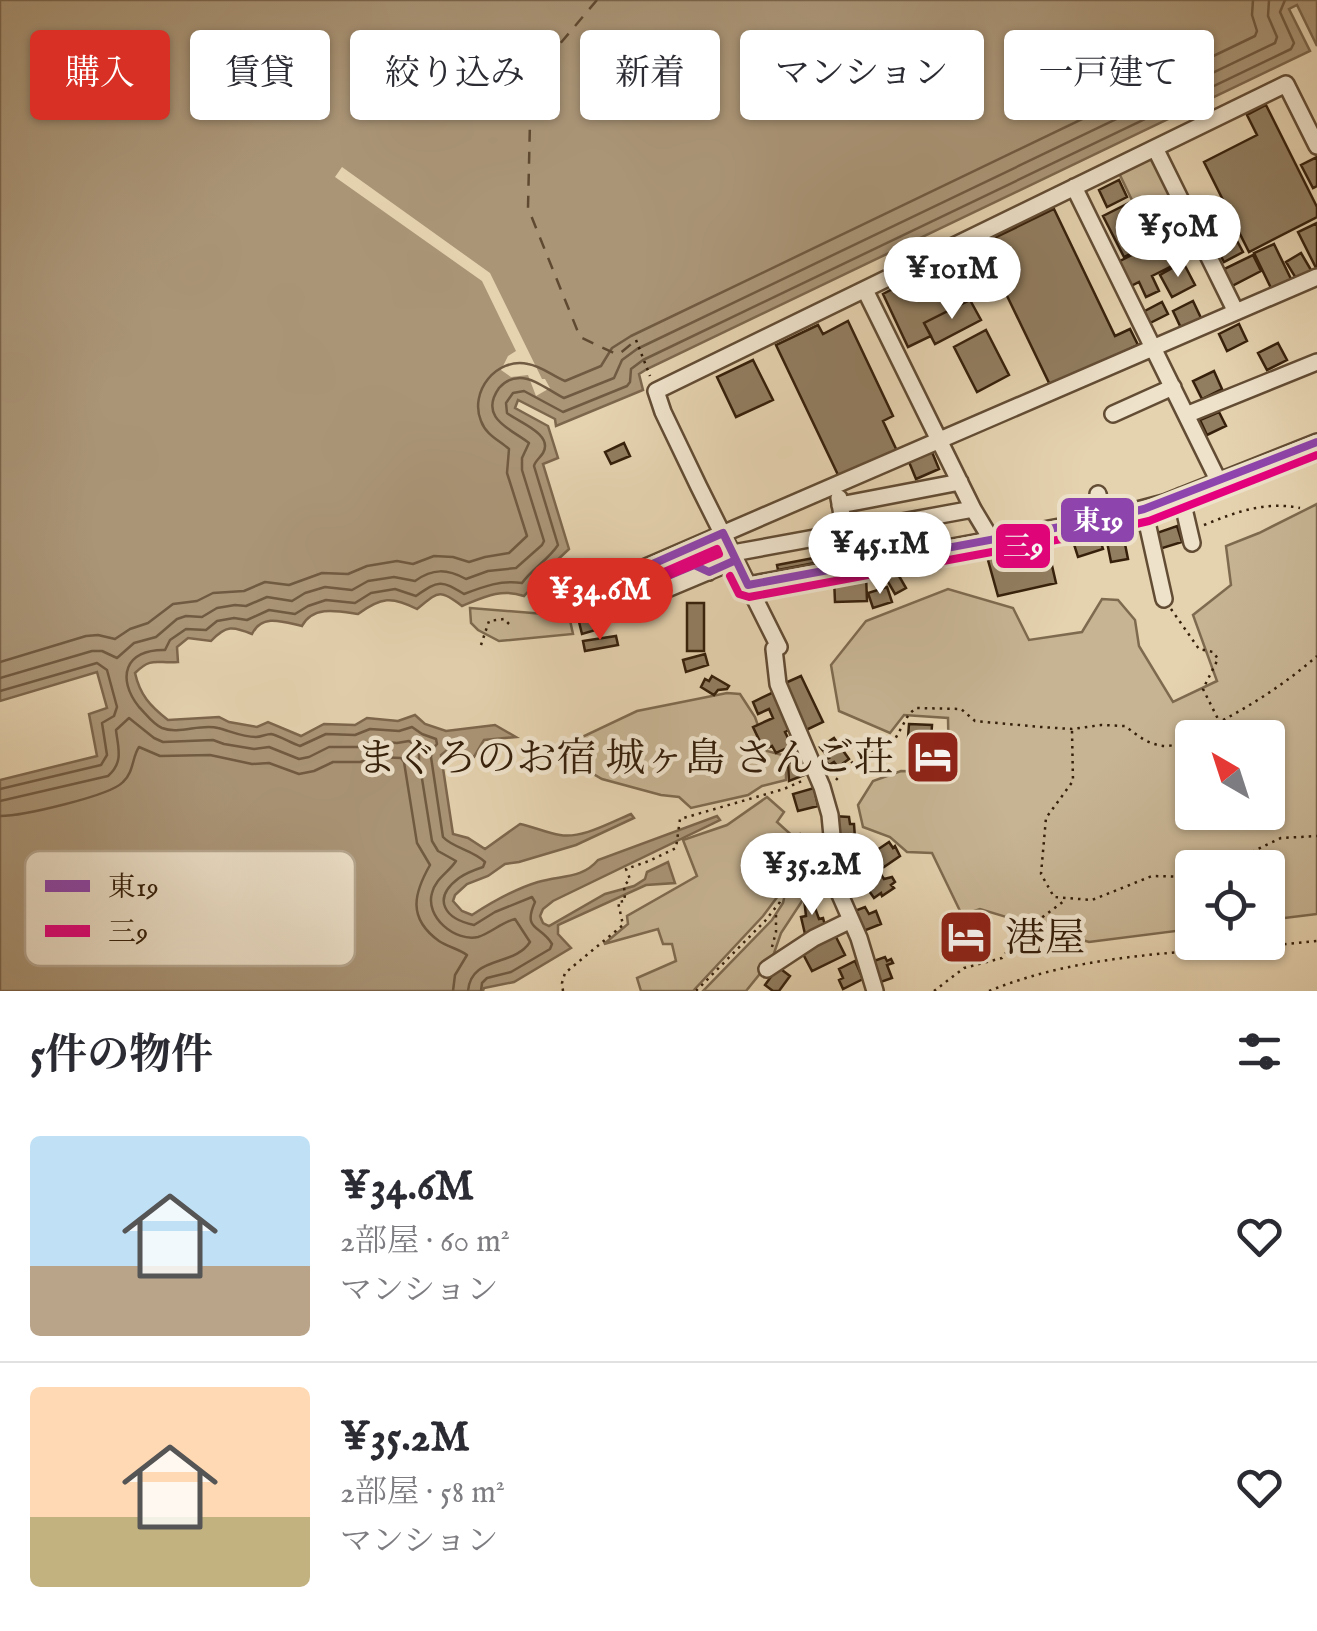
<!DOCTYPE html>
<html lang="ja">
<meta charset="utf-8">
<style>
:root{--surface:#fff;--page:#f2f2f3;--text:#2b2b33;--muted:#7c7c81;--line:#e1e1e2;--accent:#d93025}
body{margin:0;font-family:"IM FELL English","Noto Serif JP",serif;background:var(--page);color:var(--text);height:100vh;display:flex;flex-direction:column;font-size:38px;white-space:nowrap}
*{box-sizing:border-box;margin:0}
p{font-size:32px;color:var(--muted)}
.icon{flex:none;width:55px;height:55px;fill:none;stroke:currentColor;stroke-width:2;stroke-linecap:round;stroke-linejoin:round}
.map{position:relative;height:991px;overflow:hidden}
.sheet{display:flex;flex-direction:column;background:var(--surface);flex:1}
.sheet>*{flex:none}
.banner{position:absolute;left:30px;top:30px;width:1258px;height:90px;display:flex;gap:20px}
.needle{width:65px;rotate:321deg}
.controls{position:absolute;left:1175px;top:720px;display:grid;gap:20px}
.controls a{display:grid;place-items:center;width:110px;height:110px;border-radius:10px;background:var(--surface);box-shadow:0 2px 8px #0004;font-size:50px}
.price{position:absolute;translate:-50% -85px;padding:0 22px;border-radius:35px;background:#fff;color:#222;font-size:32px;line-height:65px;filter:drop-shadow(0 2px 5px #0008)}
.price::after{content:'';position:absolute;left:50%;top:60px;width:30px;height:22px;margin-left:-15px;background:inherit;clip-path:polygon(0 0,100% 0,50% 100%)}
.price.selected{background:var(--accent);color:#fff}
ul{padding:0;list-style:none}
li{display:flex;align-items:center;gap:30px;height:250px;padding:0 30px}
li+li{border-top:2px solid var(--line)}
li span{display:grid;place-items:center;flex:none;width:280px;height:200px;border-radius:10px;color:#555}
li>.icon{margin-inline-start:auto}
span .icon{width:120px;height:120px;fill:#fffc;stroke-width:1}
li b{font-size:42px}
h2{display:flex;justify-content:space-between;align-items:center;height:120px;padding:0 30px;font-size:42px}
.pill{padding:0 35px;border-radius:10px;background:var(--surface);box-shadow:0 2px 8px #0004;font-size:35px;line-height:90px}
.pill.selected{background:var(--accent);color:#fff}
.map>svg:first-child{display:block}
.green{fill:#c7b493;stroke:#7e6a4f;stroke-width:2.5;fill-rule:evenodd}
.water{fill:#aa9577;stroke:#7c664c;stroke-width:2.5}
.pier{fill:#e5d2af}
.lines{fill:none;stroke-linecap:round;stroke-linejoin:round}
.shore{stroke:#705a41;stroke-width:2.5}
.ferry{stroke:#5f4931;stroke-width:2.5;stroke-dasharray:12 10;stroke-linecap:butt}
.building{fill:#917d60;stroke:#36200b;stroke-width:2.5}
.minor-casing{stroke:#624c34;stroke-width:20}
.path{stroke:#36200b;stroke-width:2.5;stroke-dasharray:2.5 5;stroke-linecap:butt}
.minor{stroke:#eee2cb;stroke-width:15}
.bus-1-casing{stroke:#eee2cb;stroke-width:15}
.bus-2-casing{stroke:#eee2cb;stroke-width:15}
.bus-1{stroke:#8e44ad;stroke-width:8}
.bus-2{stroke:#e5007d;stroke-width:8}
.labels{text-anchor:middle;stroke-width:9;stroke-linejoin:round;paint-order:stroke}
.poi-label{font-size:40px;fill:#36200b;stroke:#eee2cb;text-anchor:end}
.key{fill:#eee2cb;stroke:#b7a891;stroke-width:2.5}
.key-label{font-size:28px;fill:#36200b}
.line-badge{stroke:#eee2cb;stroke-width:4}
.badge-label{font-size:28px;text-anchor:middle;font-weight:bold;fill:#fff}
</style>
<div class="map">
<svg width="1317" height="991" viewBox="0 0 1317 991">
<rect width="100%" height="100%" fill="#e5d2af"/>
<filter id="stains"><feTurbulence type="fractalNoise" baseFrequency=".002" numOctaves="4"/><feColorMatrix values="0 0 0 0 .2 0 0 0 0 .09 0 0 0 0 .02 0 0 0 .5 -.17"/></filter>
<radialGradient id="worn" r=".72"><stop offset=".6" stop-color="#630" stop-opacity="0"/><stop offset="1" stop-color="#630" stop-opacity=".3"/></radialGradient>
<path class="green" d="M1153,157L1176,204L1142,221L1119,173Z
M1317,504V914L1268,920V868H1192V929L1089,942L980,909L962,915L932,853L907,852L890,837L863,827L858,805L873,781L901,771L949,772L948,718L904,715L890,733L839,711L831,665L866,621L948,589L1013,608L1029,640L1082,632L1102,599L1118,600L1135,620L1139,646L1173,702L1217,681L1193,615L1231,585L1226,546L1259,533ZM1192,738H1268V812H1192Z
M470,608L569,616L573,634L499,641L478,630L471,623Z
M727,693L740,694L755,717L767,751L786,756V780L762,786L748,795L691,808L679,797L661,795L602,779L583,768L582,737L637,711Z
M767,797L784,812L777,822L806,848L793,876L763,916L693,991H641L637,978L676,961L672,944H663L658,929L604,944L628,924L627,916L697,876L683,840L727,825Z
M816,854L822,858L831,887L804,898L781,933L772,959L746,991H703L772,920L783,903L785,894Z"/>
<path class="water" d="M0,0H1317V46L1297,5L1289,9L1310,51L647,369L639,374L643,390L556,426L555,419L518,400L515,408L548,426L558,458L543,464L569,549L537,579L534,585L524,596C501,588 484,597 462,606C439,588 438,592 417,609C392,596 381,597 358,614C338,611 313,605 302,626C284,622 262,613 252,634C233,626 226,625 211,641L188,638L177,647L178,662C157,664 152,656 135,673C140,695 150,706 168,720L219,717L229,722L257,727L268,722L301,736L324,724L355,725L367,718L398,721L415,715L425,724L446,731L495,725L516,737L484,740L474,757L461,751H446L441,755L453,834L468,838L485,849L520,824C534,827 547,833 560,835C582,839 611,822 631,814L634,818L576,845L519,862L505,864L488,876L467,884L455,895L453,901L462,911L472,915C492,902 515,889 538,882C561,875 582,879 598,860L717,816L720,820L553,901L543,909L540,916L543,923L549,926L605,894L634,886L645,879L647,872L668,862L675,883L646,885L558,925V934L571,948L514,982L484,988L483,991H0V780L97,756L89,714L107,708L97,672L0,701Z"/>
<path class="pier" d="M342,167L490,273L542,379H545L550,388L536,396L528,375L511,377L501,370L508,356L516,351L482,281L335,177Z"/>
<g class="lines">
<path class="shore" d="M0,662L86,636L98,635L115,639L130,629L148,623L173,604L197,601L213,593L244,591L265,582L289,585L322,573L348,574L367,566L397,561L413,564L434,556L453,557L469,562L485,557L509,553L527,536L507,473L509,449C499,440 486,435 481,421C469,392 496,357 528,364C541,366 553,376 565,381L601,366L612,348L631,336L1255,36L1257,31L1252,15L1253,0
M0,678L92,651H102L117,658L134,643L156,637L177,619L186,616L202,617L217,608L235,605L246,606L267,597L292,601L305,593L325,587L352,590L368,581L394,577L415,581C433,568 447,569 466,579L488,571L516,568L542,545L544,541L522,470V458L529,443C511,429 478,418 499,388C504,382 512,378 520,378C535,378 551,392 564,398L614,378L622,360L637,349L1275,43L1277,37L1268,16L1269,0
M0,691L97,663L107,670L117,707L114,716L102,723L107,755L101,765L0,789
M0,801L108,776C124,762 118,748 116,730L129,718L154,738L163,742L213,740L224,744L254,749L269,747L299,759L309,757L329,747H358L373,741L397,743L409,741L419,748V760L432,841L438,851L456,861C449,872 435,879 432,893C425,917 455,942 478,937C491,933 502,922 515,919L530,942C514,967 471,955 468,991
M0,816C22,816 110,796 123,782C134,772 132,757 139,747L160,756L210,755L252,764L269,763L299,774L314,771L333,762H360L376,757L401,758L404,762L417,843L430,865C414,893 407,918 439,941C448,947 459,949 467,955L455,975L453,991
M481,991L482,983L487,978L511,972L550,949L552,944C541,925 522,931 535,902L532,897L495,912L474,925C445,919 431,899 459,878C466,873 474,870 483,867L485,862C473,850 453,848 443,837L431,757L432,750L437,744L436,739L422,734L412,727L399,731L370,729L355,735L326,734L300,746C291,743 280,736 271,734C266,734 261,737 256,737C242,737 230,731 218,728C201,723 179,735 162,728C153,724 146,714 139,707C116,678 125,649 165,650L170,640L186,629L206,630L217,621L234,618L247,620L269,610L295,614L308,606L326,600L355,603L371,593L395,589L416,596C439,580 441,580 464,594C485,586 501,580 522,583C532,569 549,559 558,545L534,466C535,461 540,458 543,453C554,434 518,422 507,413L506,403L513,393L524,391L563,412L627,386L630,382L631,369L643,360L1291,49L1294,43L1280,12L1285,0"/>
<path class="ferry" d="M597,0L531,78L528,208L580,337L618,355L636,340"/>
</g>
<path class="building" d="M1266,105L1317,207V217L1249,252L1204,162L1257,135L1247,115Z
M1317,157V186L1313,188L1301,165Z
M1119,180L1127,197L1107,207L1099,190Z
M1129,203L1140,225L1175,207L1185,226L1124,257L1103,216Z
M1054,209L1115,336L1130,329L1138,345L1051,387L982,244Z
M1317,223V270L1298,232Z
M1229,226L1243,252L1224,262L1210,236Z
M1187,227L1200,252L1152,276L1159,291L1146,297L1139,282L1129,287L1116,263Z
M1274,244L1292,281L1272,290L1254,253Z
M963,245L972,257L969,259L981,275L969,283L949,255Z
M1301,253L1311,270L1297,280L1286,262Z
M1253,255L1261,271L1230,287L1222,270Z
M1183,262L1195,285L1172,297L1160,275Z
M943,263L951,277L931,287L923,273Z
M923,273L932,290L958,277L970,300L924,323L931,336L908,347L883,294Z
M970,300L981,320L935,344L924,323Z
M1193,301L1201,318L1181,328L1173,311Z
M1162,302L1168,314L1144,326L1139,314Z
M848,321L893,416L883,421L897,451L840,479L776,345L818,325L823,334Z
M1239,324L1247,341L1227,351L1219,334Z
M986,330L1009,375L977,392L954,347Z
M1278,343L1287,360L1267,370L1258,353Z
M753,360L773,400L736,417L717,377Z
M1214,371L1222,389L1202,399L1193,381Z
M1219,412L1226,426L1207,435L1200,420Z
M624,443L630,456L611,464L605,452Z
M932,452L939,469L916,479L909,462Z
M922,520L926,536L892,546L887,530Z
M1177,526L1182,542L1156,550L1151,535Z
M1122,529L1128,559L1111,562L1105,532Z
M1097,530L1103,549L1078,557L1072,538Z
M1019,546L1023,563L1050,557L1056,583L998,596L986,553Z
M845,552L846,557L778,570L777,565Z
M895,569L906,588L895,594L884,575Z
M849,574H866L867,601L835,602L834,578L845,577V584H849Z
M887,587L892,602L873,608L868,593Z
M687,603H704V651H687Z
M601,604L606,627L582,634L576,610Z
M616,636L618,645L585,651L583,641Z
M705,654L708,665L686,672L683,660Z
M712,676L729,686L727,689L718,690L714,695L701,687L705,679L709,681Z
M801,676L823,722L804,731L783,684Z
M776,691L793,728L785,732L792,746L776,753L772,746L764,750L753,727L773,718L769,709L758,714L753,702Z
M909,724L932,725L931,740L908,738Z
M834,738L849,759L838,767L834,762L829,765L825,760L829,758L820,747Z
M925,745H942V769H924Z
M806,757L812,772L789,781L788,763Z
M814,788L818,806L798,811L793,794Z
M833,816L849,817L850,824H854L855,838L835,837Z
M861,837L863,841L861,842L869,850L856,860L844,848Z
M889,842L893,848L895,846L900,856L884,867L874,852Z
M870,852L881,868L869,877L857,861Z
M880,873L884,879L892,877L895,882L891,885L894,888L882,896L881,893L874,898L862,881L866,879L868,882Z
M811,897L819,919L823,918L826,929L805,934L801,917L806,916L804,898Z
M865,907L869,914L876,911L881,924L861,932L852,912Z
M963,921L967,927L975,921L988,939L977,947L975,945L969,949L966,945L956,952L943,935Z
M835,935L845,955L812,971L802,952Z
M885,957L887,961L891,959L893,963L887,965L892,978L878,983L871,962Z
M855,961L863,979L843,989L839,980L843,978L839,969Z
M778,967L790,976L779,991H773L765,985Z"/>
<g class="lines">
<g class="minor-casing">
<path id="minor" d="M1155,148L1236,312
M1074,187L1219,482
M865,290L973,509L991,539
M1113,414L1173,387
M1186,415L1317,362
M1098,494L1103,519
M1181,496L1192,543
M839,498L851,565
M840,505L960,482
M1144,509L1164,599
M733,553L973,509
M623,577L643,594H655L736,560
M609,583L1317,277
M748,585L1103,519L1164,503L1317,442
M637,589L694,565L709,572
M767,969L814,938L851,920
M875,991L859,938L837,888L830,815L822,787L778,684L774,649L779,647L699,487L663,412L656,391L1286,84L1317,146"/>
</g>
<path class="path" d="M636,340L650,376
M1204,525C1236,512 1265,501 1300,508
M1171,609L1199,649L1213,652L1218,659L1203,689L1219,721
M481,645L489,621L504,619L510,625
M1072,731L1073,781L1046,818L1041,874L1054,897L1092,900L1152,876L1192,877
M836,780L849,765L862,755L894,741L909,714L916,708L961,709L975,721L1041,727L1072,729L1101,725L1125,726C1138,736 1150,746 1167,746C1181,745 1192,737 1204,730C1244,710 1283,686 1317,656
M1218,868L1281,838L1317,836
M772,947L776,932V910
M563,991L562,983L565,973L623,925L618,902L625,901L624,886L630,879L626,869L649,861L676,848L680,819L784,789L804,780
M696,991L765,921L780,902L782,893L796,878L800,857L810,845L800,834L818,835
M934,991L964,968L1002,958L1021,933L1064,901
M989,991C1092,949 1207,953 1317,941"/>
<use href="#minor" class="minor"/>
<g class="bus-1-casing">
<path id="bus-1" d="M723,533L736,560L709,572L694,565L637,589L623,577Z
M736,560L748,585L1103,519L1144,509L1317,442"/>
</g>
<g class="bus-2-casing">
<path id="bus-2" d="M717,549L719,554L652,582L646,580Z
M730,576L739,594L749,597L1105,531L1149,521L1317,455"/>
</g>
<use href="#bus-1" class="bus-1"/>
<use href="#bus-2" class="bus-2"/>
</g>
<defs>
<g id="hotel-square" transform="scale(2.875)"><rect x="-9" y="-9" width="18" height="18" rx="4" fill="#8f2418" stroke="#eee2cb"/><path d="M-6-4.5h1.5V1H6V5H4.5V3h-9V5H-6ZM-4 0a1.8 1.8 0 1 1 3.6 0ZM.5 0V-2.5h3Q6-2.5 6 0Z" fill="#fff"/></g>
</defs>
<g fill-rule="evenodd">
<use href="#hotel-square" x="933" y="757"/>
<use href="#hotel-square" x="966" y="937"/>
</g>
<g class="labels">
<g class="poi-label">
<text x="894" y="771">まぐろのお宿 城ヶ島 さんご荘</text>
<text x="1005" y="951" text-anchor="start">港屋</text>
</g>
</g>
<rect x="25" y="851" width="330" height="115" rx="15" class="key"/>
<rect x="45" y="880" width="45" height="12" fill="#8e44ad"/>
<rect x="45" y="925" width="45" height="12" fill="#e5007d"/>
<g class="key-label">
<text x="108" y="896">東19</text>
<text x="108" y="941">三9</text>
</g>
<g class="line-badge">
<rect x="1059" y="496" width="77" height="48" rx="10" fill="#8e44ad"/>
<rect x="994" y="522" width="58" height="48" rx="10" fill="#e5007d"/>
</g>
<g class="badge-label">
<text x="1098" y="530">東19</text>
<text x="1023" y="556">三9</text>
</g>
<rect width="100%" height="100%" filter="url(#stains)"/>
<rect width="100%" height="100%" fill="url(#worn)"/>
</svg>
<div class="controls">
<a><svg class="needle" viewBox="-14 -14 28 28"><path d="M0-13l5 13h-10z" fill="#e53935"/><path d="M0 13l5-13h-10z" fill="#7c7c81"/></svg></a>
<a><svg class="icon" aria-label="locate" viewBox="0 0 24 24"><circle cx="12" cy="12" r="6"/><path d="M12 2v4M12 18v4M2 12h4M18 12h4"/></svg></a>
</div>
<b class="price" style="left:1178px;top:280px">¥50M</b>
<b class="price" style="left:952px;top:322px">¥101M</b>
<b class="price" style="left:880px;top:597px">¥45.1M</b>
<b class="price selected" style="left:600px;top:643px">¥34.6M</b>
<b class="price" style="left:812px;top:918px">¥35.2M</b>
<div class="banner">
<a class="pill selected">購入</a>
<a class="pill">賃貸</a>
<a class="pill">絞り込み</a>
<a class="pill">新着</a>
<a class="pill">マンション</a>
<a class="pill">一戸建て</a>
</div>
</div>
<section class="sheet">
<h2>5件の物件<svg class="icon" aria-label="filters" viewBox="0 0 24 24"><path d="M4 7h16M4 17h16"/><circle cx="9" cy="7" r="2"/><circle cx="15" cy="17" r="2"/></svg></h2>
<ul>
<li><span style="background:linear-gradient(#bfe0f5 65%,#b9a48a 0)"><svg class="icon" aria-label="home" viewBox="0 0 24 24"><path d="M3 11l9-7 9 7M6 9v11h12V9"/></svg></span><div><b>¥34.6M</b><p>2部屋 · 60 m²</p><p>マンション</p></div><svg class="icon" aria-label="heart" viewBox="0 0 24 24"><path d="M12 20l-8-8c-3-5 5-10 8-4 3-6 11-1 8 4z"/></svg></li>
<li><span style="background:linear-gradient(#ffd9b3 65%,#c2b280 0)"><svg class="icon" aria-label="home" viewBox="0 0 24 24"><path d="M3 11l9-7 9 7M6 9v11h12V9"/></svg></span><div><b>¥35.2M</b><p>2部屋 · 58 m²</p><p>マンション</p></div><svg class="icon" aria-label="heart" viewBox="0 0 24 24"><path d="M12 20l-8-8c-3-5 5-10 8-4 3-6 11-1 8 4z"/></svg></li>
</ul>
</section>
